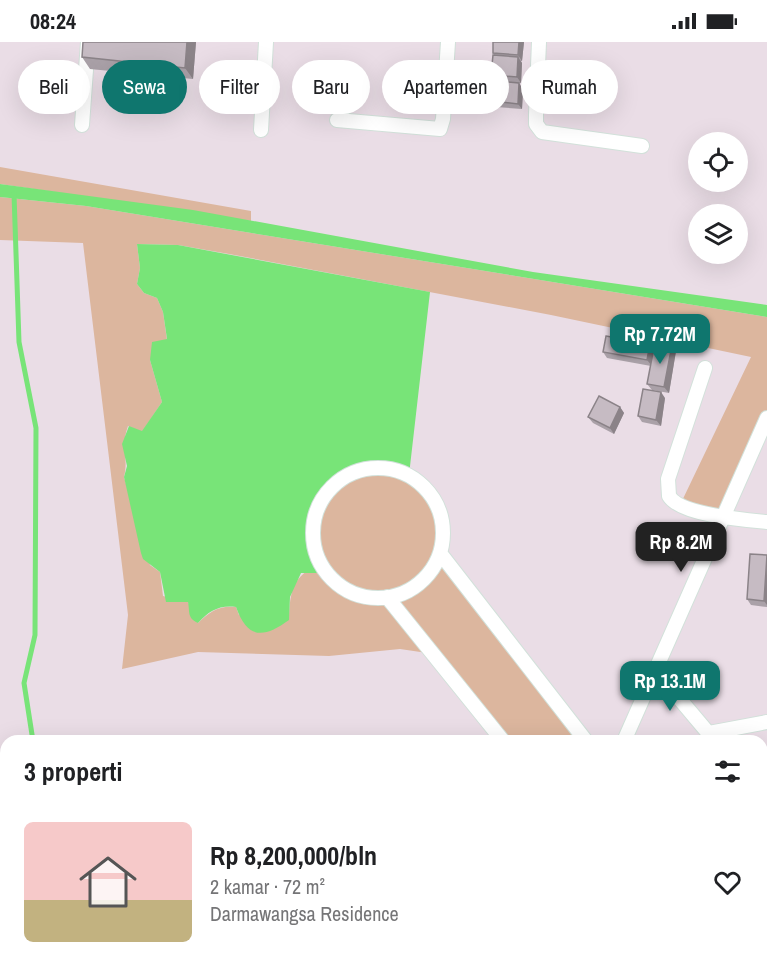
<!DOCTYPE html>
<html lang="id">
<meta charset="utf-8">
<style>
:root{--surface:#fff;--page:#f2f2f2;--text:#202124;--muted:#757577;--line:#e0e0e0;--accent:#0f766e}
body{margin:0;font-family:"Archivo Narrow",sans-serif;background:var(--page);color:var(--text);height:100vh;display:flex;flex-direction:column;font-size:22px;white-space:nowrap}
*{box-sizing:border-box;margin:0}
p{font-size:20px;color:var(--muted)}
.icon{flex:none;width:33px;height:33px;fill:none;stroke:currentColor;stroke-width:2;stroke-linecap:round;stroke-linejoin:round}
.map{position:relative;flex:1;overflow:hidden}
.sheet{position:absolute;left:0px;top:693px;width:768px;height:234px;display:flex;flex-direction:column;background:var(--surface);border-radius:18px 18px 0 0;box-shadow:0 6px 24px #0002}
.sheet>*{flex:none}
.top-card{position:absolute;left:18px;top:18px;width:732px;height:54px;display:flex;gap:12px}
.controls{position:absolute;left:688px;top:90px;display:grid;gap:12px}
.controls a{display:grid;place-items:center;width:60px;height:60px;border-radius:50%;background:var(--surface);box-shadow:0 6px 24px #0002;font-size:30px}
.price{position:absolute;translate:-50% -51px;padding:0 14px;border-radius:12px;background:var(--accent);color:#fff;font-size:20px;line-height:39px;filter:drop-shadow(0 2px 3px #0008)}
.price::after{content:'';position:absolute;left:50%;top:36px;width:18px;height:14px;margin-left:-9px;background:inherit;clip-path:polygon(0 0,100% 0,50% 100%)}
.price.current{background:#222;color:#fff}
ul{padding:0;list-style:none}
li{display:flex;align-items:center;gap:18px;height:150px;padding:0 24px}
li+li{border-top:2px solid var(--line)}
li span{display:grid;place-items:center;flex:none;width:168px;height:120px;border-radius:9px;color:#555}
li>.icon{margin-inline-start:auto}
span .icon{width:72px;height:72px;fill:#fffc;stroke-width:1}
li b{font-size:26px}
h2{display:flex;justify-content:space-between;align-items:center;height:72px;padding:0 24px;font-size:26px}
.chip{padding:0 21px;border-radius:27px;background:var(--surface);box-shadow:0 6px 24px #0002;font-size:21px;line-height:54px}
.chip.current{background:var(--accent);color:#fff}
.status{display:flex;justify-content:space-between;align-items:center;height:42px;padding:0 30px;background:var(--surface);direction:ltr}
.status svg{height:16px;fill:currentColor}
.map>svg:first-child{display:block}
.green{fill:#dcb69e}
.water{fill:#78e478}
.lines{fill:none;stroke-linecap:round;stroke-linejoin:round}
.stream{stroke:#78e478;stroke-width:5}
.minor-casing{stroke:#d2e1da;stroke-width:16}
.minor{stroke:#fff;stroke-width:14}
.wall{fill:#aaa1a8}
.shaded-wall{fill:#8b8388}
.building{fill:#c6bbc3;stroke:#8b8388;stroke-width:1.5}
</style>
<div class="status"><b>08:24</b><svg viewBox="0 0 49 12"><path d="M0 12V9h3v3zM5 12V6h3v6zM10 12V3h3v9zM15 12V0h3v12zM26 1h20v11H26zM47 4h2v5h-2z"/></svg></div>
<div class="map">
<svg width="767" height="927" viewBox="0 0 767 927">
<rect width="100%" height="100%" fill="#eadde6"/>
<path class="green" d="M0,125L251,169V179L0,142Z
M0,155L86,164L767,275V376L724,472L680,463L751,315L551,273L229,212L178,203L137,202L140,226L137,242L144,251L157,256L163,270L167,298L150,318L162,360L142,390L128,384C120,407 129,415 124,435L150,523L160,530L163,554L188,560L198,581C209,570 219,563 236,565L239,573L289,578C290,546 293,535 321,520C278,406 465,392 440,511L586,699H503L434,612L400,607L329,614L198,610L122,627L128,573L83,201L0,198Z
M676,921H757L762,927H681Z"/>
<path class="water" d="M0,142L193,168L533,230L767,263V275L86,164L0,155Z
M137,202L178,203L430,250L409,433C342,406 290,471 328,531H301L290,555L289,578C264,596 248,598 236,565C219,563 209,569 198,581C187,576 190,570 188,560H166L160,530L143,517L141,511L124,435L127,424L122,402L129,384L142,389L162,360L150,318L152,300L167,297L163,270L157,256L144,251L137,242L140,226Z"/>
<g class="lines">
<path class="stream" d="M14,152L19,300L36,386L35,593L24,641L33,699
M0,806L6,799"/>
<g class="minor-casing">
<path id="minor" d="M539,0L536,73V82L542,90L642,104
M337,78L440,87L443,77L448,0
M82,83L88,0
M261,88L266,0
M705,326L668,437L669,454C680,473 746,478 767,480
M313 491a65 65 0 1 1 130 0a65 65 0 1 1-130 0Z
M440,511L586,699
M387,555L503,699
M656,629L715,699
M709,691L767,680
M624,699L767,376
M762,758L767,764
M0,860L6,854
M55,921L59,927
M165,921L169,927
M215,921L220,927
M319,921L324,927
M426,921L431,927
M534,921L539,927
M676,921L681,927
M757,921L762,927
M367,927L375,921"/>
</g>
<use href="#minor" class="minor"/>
</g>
<path class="wall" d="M83,0H196L193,37L90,27L82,15Z
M524,0L522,19H521L522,21L521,41L495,39L491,33L494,13L493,11Z
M523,47L522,67L496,65L492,59Z
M650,302L654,307L676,309L669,351L652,348L647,342L651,324L607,316L603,310Z
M665,356L661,384L642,380L638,374Z
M620,365L624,371L614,392L593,381L588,375Z
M767,513V565L751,563L747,557Z"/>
<path class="shaded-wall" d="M187,0H196L193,37L185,26Z
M519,0H524L522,19L518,13Z
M518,15L522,21L521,41L517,35Z
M519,41L523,47L522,67L518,62Z
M650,302L654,308L652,324L647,318Z
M672,303L676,309L669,351L664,345Z
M661,350L665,356L661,384L656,378Z
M620,365L624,371L614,392L610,386Z
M767,521V563L764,559Z"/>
<path class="building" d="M83,0H187L185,26L82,15Z
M493,0H519L518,13L493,11Z
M493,13L518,15L517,35L491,33Z
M494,39L519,41L518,62L492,59Z
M606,294L650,302L647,318L603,310Z
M655,300L672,303L664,345L647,342Z
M643,347L661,350L656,378L638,374Z
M599,354L620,365L610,386L588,375Z
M750,512L767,513L764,559L747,557Z"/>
</svg>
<div class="controls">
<a><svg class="icon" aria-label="locate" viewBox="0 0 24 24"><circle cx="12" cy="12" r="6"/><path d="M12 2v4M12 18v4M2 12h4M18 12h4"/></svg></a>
<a><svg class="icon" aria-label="layers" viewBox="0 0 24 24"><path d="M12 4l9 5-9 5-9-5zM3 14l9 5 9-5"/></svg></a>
</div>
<b class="price" style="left:660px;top:323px">Rp 7.72M</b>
<b class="price current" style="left:681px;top:531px">Rp 8.2M</b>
<b class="price" style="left:670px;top:670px">Rp 13.1M</b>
<div class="top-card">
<a class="chip">Beli</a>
<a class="chip current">Sewa</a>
<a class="chip">Filter</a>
<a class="chip">Baru</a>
<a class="chip">Apartemen</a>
<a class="chip">Rumah</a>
</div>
<section class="sheet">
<h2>3 properti<svg class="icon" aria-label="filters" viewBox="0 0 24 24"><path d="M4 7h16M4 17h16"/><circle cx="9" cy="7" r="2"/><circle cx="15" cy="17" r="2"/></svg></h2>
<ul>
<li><span style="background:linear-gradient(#f6c9c9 65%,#c2b280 0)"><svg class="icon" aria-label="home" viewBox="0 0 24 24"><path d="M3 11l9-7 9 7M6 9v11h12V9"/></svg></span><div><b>Rp 8,200,000/bln</b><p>2 kamar · 72 m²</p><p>Darmawangsa Residence</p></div><svg class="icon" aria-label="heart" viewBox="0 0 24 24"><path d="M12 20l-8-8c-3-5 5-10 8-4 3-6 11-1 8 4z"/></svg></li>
</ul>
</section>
</div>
